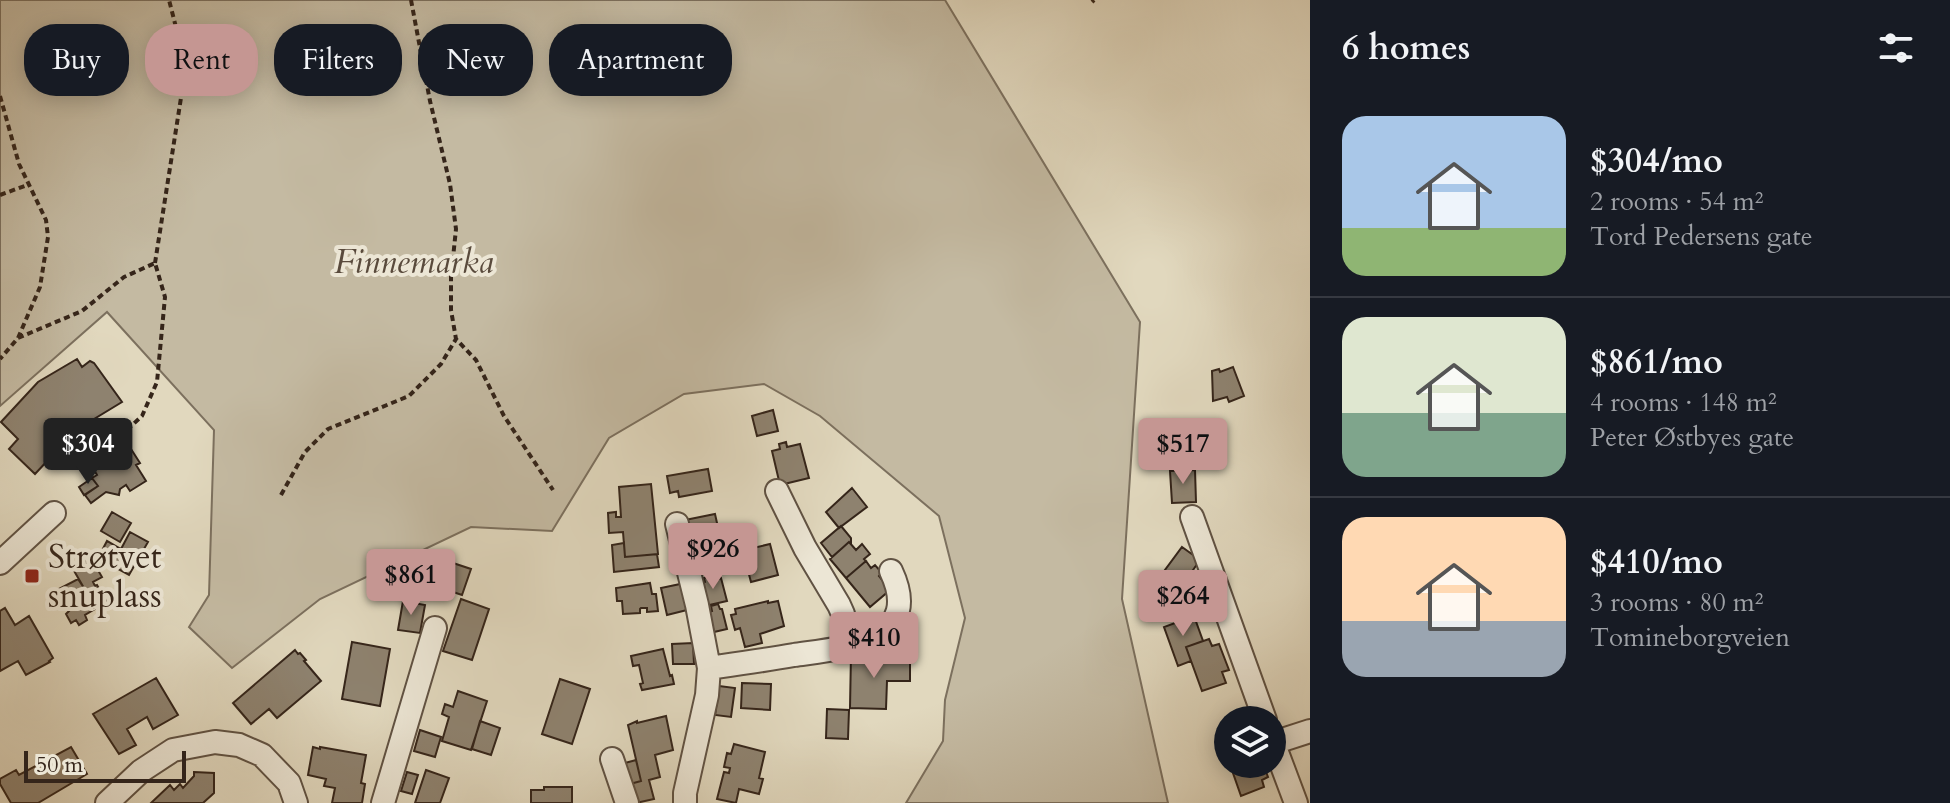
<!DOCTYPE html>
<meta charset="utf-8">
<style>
:root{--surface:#171b24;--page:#242831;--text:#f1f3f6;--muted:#9ea1a6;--line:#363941;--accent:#c59692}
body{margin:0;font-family:Cardo,serif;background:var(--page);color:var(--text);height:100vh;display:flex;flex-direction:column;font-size:30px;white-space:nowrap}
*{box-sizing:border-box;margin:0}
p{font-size:26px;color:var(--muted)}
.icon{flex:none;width:44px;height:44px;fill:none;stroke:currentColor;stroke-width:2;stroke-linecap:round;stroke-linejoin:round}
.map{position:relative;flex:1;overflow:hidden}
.drawer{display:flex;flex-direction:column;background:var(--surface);width:640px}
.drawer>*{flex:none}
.guide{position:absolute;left:24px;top:24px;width:760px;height:72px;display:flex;gap:16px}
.controls{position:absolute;left:1214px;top:706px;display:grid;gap:16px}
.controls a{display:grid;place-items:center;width:72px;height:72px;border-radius:50%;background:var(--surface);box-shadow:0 4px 20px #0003;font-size:40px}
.scale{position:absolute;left:24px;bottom:20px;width:162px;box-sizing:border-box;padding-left:8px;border:4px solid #35251a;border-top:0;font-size:22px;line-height:28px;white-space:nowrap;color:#35251a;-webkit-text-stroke:6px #ece6d5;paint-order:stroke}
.price{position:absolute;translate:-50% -68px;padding:0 18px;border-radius:8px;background:var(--accent);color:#111;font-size:26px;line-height:52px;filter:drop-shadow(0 2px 4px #0008)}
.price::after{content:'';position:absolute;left:50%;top:48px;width:24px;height:18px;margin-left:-12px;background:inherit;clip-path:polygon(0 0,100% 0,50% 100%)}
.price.on{background:#222;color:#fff}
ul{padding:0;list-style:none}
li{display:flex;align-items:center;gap:24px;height:200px;padding:0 32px}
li+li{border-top:2px solid var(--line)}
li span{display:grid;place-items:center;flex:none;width:224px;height:160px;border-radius:24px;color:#555}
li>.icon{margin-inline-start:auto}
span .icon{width:96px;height:96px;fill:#fffc;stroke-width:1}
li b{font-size:34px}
h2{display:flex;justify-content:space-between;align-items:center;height:96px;padding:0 32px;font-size:34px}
.chip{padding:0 28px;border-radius:32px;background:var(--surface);box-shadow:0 4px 20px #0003;font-size:28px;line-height:72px}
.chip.on{background:var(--accent);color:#111}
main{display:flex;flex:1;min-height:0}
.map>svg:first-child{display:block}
.green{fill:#c4baa2;stroke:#7c705e;stroke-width:2}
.building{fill:#8e826f;stroke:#35251a;stroke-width:2}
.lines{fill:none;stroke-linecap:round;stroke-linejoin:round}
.minor-casing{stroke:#605243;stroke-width:26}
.path{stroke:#35251a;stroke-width:4;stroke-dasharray:6 4;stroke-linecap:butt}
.minor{stroke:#ece6d5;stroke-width:22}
.poi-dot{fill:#8f2418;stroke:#ece6d5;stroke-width:3}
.labels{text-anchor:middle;stroke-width:8;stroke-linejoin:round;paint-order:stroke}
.park-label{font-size:34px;font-style:italic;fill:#594a3c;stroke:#ece6d5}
.poi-label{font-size:34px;fill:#35251a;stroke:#ece6d5;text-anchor:start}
</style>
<main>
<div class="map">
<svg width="1310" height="803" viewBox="0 0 1310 803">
<rect width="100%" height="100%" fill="#e1d8be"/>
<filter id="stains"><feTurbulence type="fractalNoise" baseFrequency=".0025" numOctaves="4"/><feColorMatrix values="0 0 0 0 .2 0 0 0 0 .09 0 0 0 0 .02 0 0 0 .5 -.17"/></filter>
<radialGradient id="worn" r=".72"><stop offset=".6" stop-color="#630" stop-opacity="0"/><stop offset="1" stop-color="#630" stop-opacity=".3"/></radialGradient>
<path class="green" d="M0,0H945L1140,322L1122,599L1168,803H906L943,741L945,700L965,618L939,516L820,416L764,384L684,394L609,438L552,531L471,527L320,599L232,668L189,627L209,595L214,430L107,312L0,406Z"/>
<path class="building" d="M77,359L82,367L90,361L94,363L122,402L76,430L35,474L9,449L18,439L1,422L38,382Z
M1233,367L1244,396L1229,402L1227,397L1213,401L1212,371L1219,369L1220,372Z
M773,410L778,431L757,436L752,416Z
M786,442L787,447L800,444L809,478L780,485L772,451L780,449L779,444Z
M131,449L140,463L136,465L146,481L130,491L126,485L120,489L119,495L106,492L91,503L85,495L98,486L92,478L97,475L94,470L125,450L127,452Z
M708,469L712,491L679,497L678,491L670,493L667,476Z
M1195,470L1196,502L1172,503L1170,471Z
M92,478L98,486L84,495L79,487Z
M651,484L658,554L625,557L623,532L609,533L608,513L616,512V517H621L619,487Z
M852,488L867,507L839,528L826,512Z
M112,512L131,523L120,542L101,531Z
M715,514L721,541L691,548L685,520Z
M841,526L851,538V544L849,542L832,557L821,543Z
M130,532L148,542L129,575L98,558L107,541L121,549Z
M849,542L856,550L862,544L870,554L864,559L866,561L846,578L830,559Z
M624,543L625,557L657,554L659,567L614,572L612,545Z
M770,544L778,575L751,582L747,567L741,569L739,560L745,558L744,555L754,552L753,548Z
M1182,547L1200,560L1186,580L1190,582L1185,589L1162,574Z
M91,558L102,577L93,582L95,586L97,585L107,602L85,615L87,620L79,625L76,620L71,623L66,614L69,611L57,590L78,579L84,588L73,569Z
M866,561L871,568L875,565L882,573L879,576L890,590L870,607L846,578Z
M450,562L471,569L462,595L441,588Z
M714,576L715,580L721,578L727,601L705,606L700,584L705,582L704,578Z
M650,583L652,594H656L658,611L647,612V608H641L640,609V613L623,614L622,601H617L616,588Z
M685,583L691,609L667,615L661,588Z
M461,599L489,609L472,660L443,651Z
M403,601L425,605L420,633L398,630Z
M768,601V603L778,601L784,626L760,634L762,643L745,647L740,628L735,630L731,615L736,614L735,609Z
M718,604L720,609H722L727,629L714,632L709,612L712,611L711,606Z
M5,608L15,625L29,616L53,658L49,661L50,662L26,675L18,661L0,671V611Z
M1194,616L1203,641L1186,647L1191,661L1178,666L1164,627Z
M1209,639L1212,646L1219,644L1229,670L1222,672L1226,683L1202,691L1186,647Z
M352,642L390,649L380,706L342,699Z
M693,643L694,664H673L672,644Z
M663,649L670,676L672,675L674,684L642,690L640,684L643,683L639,665L633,666L631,656Z
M295,650L298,654L300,653L306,660L304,661L321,681L277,718L269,709L251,724L233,703Z
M851,654L887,655V662H910V681H887L886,709L850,708Z
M156,678L178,715L153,729L147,717L127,729L136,745L119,754L93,714Z
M560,679L590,689L572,744L542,734Z
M742,683L771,684L770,710L741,708Z
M719,686L735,688L731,717L715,715Z
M458,691L487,701L471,750L442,741L449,717L442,714L445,704L453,707Z
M827,709L849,710L848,739L826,738Z
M666,716L673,750L655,755L660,777L649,780L654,799L636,803L630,784L641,781L628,725L637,721V723Z
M480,721L500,728L491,755L472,749Z
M420,730L441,737L435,757L414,751Z
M734,744L765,752L759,778L763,779L759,794L739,789L736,803L717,799L724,772L729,773L730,768L724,767L727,753L731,754Z
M71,747L87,774L38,803H11L0,784V779L16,770L19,775Z
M313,747L320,749V747L366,755L361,783L365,784L362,803H332L335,788L324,786L326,779L308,775Z
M636,760L641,781L630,784L625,763Z
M1258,764H1263L1268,777L1262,780L1264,787L1241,796L1233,773Z
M426,770L449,778L440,803H415Z
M194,772L214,773V793L203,803H151L170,785L174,790L180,784L183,788L194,776Z
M407,772L418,775L412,794L401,791Z
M544,787H572V803H531V790H544Z"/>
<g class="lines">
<g class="minor-casing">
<path id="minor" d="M777,491L805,548L839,605L843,614L846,647
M1192,517L1265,720
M677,524L697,605L709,668L707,695L685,793V803
M0,563L54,513
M709,668C737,664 766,660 794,655C843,648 925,643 891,571
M1272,739L1296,803
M1273,743L1310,731
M612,759L627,803
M107,803L141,771L173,750L215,742L239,745L262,755L289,783L296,803
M383,803L435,628"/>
</g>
<path class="path" d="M411,0L430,101L450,184L456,229L451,277V310L456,339L476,360L504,416L553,490
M1092,2L1094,0
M0,96L19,164L46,220L48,237L40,287L18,338L0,359
M0,195L30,184
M155,263L186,66L169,0
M18,338L82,311L124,277L155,263L165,297L157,382L142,416L128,429
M281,495L305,452L328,429L409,396L441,364L456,339"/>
<use href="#minor" class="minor"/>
</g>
<rect class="poi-dot" x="24" y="568" width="16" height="16" rx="4"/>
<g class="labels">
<g class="park-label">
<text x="414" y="273">Finnemarka</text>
</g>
<g class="poi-label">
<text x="48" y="568">Strøtvet<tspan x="48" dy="39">snuplass</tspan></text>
</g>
</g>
<rect width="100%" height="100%" filter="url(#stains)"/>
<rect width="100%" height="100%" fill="url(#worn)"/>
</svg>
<div class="controls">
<a><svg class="icon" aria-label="layers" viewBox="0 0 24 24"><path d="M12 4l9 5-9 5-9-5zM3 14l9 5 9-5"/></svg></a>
</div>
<div class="scale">50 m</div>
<b class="price on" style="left:88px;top:486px">$304</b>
<b class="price" style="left:1183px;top:486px">$517</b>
<b class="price" style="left:713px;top:591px">$926</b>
<b class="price" style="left:411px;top:617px">$861</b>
<b class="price" style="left:1183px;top:638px">$264</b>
<b class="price" style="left:874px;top:680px">$410</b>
<div class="guide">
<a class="chip">Buy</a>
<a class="chip on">Rent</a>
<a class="chip">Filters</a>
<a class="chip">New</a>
<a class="chip">Apartment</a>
</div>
</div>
<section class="drawer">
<h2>6 homes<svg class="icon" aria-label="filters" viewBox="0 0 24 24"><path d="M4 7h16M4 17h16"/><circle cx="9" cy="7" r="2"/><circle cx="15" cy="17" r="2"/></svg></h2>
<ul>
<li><span style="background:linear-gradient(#a9c7e8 70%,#8fb573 0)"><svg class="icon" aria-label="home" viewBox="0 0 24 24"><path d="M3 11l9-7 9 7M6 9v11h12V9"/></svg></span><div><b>$304/mo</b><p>2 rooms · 54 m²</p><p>Tord Pedersens gate</p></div></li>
<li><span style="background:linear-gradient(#dfe7d0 60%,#7fa58c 0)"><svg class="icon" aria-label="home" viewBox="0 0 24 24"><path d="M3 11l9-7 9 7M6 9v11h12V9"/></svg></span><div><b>$861/mo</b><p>4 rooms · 148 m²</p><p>Peter Østbyes gate</p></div></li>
<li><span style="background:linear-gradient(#ffd9b3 65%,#9aa5b1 0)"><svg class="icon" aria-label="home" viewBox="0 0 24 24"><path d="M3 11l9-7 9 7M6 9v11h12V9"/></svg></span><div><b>$410/mo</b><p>3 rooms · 80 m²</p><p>Tomineborgveien</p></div></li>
</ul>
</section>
</main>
